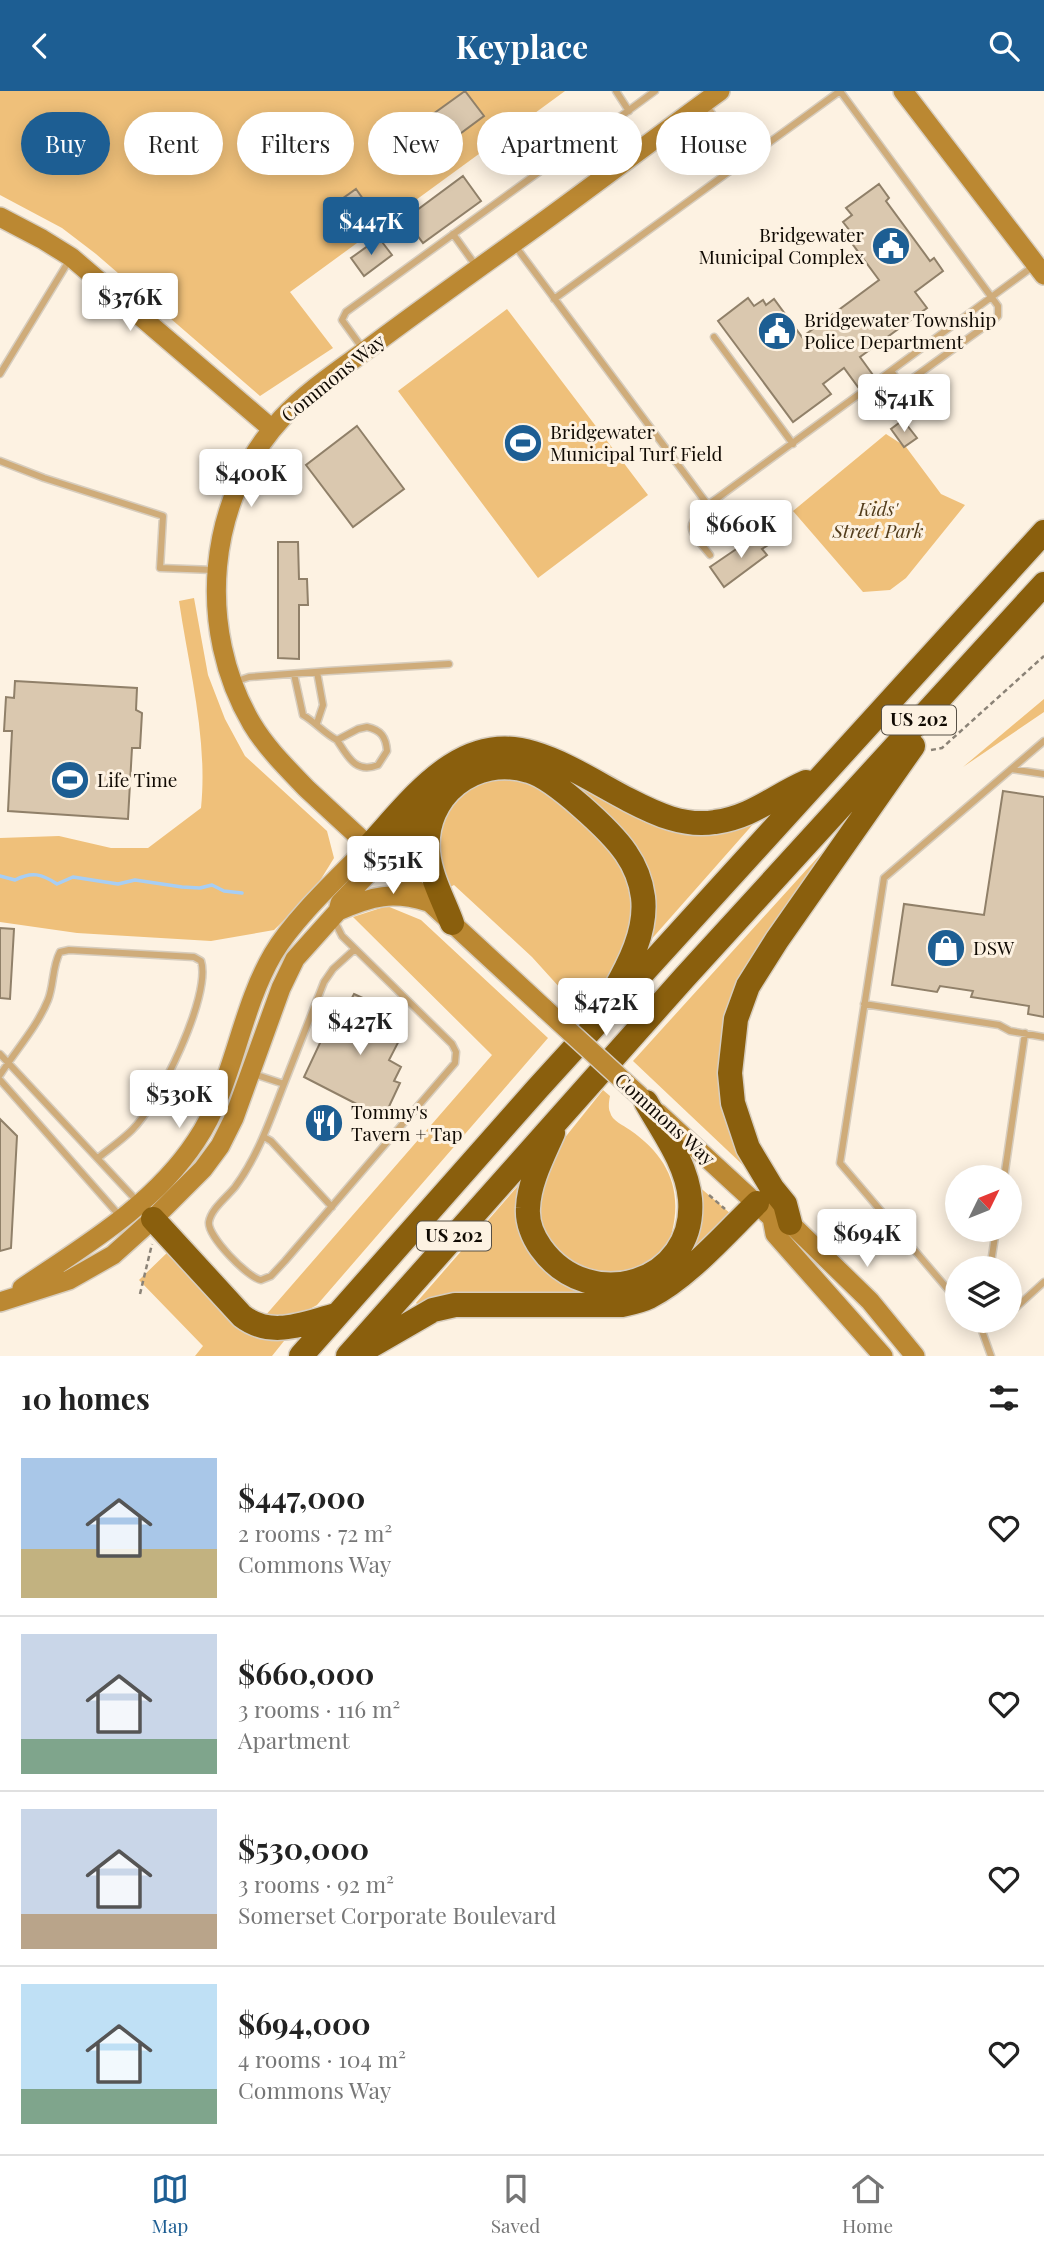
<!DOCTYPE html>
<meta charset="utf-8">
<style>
:root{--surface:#fff;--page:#f6f6f6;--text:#222;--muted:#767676;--line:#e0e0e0;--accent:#1d5e93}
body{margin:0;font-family:"Playfair Display",serif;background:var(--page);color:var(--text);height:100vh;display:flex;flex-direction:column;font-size:26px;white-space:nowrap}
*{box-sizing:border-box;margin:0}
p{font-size:23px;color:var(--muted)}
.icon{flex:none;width:38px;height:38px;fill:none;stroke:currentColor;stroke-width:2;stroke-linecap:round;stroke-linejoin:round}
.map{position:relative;height:1265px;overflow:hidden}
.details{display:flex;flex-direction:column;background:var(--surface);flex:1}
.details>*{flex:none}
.banner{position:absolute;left:21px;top:21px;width:1003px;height:63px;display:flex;gap:14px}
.needle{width:46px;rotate:47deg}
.controls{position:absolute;left:945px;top:1074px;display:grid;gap:14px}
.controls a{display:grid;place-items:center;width:77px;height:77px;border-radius:50%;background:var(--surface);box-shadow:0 4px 18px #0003;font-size:35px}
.price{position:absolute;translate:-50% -60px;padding:0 16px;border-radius:7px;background:#fff;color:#222;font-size:23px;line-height:46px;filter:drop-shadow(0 2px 4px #0008)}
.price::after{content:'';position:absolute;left:50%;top:42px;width:21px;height:16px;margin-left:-10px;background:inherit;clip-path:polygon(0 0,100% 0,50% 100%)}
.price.on{background:var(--accent);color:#fff}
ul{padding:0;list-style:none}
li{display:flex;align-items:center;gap:21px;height:175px;padding:0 21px}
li+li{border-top:2px solid var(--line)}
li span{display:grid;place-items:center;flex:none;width:196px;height:140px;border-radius:0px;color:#555}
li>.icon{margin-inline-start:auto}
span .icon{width:84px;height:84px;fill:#fffc;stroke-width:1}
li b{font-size:30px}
h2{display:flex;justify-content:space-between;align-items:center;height:84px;padding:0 21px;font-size:30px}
.tag{padding:0 24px;border-radius:32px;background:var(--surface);box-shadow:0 4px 18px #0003;font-size:24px;line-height:63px}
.tag.on{background:var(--accent);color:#fff}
header{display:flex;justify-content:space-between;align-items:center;height:91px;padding:0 21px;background:var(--accent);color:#fff;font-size:32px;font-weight:700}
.menu{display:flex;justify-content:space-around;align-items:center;height:98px;border-top:2px solid var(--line);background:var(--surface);font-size:19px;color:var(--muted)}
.menu a{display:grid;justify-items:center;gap:4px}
.menu .on{color:var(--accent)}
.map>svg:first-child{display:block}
.green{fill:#efc07a}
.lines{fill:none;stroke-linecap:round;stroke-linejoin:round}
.stream{stroke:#a7cef4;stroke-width:3.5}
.building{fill:#dac8af;stroke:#908069;stroke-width:2}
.lane-casing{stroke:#d7cdbe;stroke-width:9}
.secondary-casing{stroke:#d7cdbe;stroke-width:22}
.highway-casing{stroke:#d7cdbe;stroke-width:27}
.path{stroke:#8b8377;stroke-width:2.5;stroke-dasharray:5 3.5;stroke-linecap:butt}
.lane{stroke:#cfac7a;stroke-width:6}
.secondary{stroke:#bb8832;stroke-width:19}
.highway{stroke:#8a5f0d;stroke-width:24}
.secondary-bridge-casing{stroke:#d7cdbe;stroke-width:22;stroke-linecap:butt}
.secondary-bridge{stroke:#bb8832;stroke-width:19}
.labels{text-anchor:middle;stroke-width:6;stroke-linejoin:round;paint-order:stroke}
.shield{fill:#fdf2e2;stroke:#575046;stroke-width:2}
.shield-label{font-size:18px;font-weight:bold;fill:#100a03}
.poi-label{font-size:19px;fill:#100a03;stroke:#fdf2e2;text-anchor:start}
.street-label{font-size:19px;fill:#100a03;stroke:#fdf2e2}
.park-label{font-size:19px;font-style:italic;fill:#523c1b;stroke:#fdf2e2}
</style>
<header><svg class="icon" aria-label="back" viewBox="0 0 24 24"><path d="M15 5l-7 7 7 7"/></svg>Keyplace<svg class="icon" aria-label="search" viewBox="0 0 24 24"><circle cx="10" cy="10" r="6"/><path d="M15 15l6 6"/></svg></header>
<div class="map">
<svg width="1044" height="1265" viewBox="0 0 1044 1265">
<rect width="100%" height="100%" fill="#fdf2e2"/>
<path class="green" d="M0,0H565L290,201L333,257L260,305L96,163L62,137L0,104Z
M507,218L648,404L538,487L398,300Z
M886,343L906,356L941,403L965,414L906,487L890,499L863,501L793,420Z
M194,507L208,584L225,628L245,665L327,740L334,767L313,801L274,839L211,850L77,842L0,831V747L59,745L111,757H148L201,717C208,647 189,578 179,510Z
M1044,608V621L963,676Z
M545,672L649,729L755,731L641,860L650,813Z
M489,685L541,692L620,764L632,794L637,829L623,870L580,919L532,866L454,794L448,797L440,784L435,735L454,704Z
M848,733L737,902L745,1076L633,970Z
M387,815L421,829L548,947L317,1214L290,1229L265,1225L492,964L353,826Z
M603,999L610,1005C609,1010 608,1017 610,1021C612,1030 623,1034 630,1039C666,1064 683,1096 672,1141C659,1187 625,1181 585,1183L542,1143L535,1115L555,1059Z
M524,1088L542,1172L654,1189L697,1094L731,1123L672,1182L644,1200L418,1214L416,1212Z
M171,1158L282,1248L284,1250L272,1265H195L203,1255L139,1189Z"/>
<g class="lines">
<path class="stream" d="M0,785L15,789C32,780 42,783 57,793L73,786L118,793L135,789L182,796L200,797L212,794L224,800L242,802"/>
</g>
<path class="building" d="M465,0L484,25L434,62L415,36Z
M463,85L481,110L423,152L405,128Z
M879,93L889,107L886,110L930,170L934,167L943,180L915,201L927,217L860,266L873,284L858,296L844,277L823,293L831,303L793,331L718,230L748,207L754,215L763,209L766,214L774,208L802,246L879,189L845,143L850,140L843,131L852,124L846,117Z
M356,98L373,122L349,139L332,115Z
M379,147L392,164L364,185L351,167Z
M903,329L917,347L904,356L891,338Z
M357,335L404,398L353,436L306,374Z
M766,442L773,451L762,458L767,464L724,496L710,476L754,446L757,449Z
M278,451H298L299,488H307L308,514H299V568L278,567Z
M15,590L137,597L136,619L142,622L140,657H132L128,728L8,720L12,640H4L6,606L14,607Z
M1003,700L1044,706V926L1028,923L1029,915L971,906L973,900L940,895L937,901L892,894L904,813L984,824Z
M0,837L14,838L10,908L0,907Z
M354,903L391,920L388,927L406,936L389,969L401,976L394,990L400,992L386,1022L380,1019L378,1024L304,986L327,937L333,942Z
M0,1028L17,1045L11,1157L0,1160Z"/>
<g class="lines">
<g class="lane-casing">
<path id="lane" d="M616,0L629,20
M706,14L745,70
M686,27L727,82
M613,31L655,0
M453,143L476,175
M516,156L708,414L1035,174
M554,208L840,0L998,215V225L995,228L902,295L891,280
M714,246L793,353
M363,258L342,229L346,221L608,31H613L634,61
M0,283L70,168
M0,370L44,387L163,425L160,477L214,479
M708,414C681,436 692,441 710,464
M294,583L303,624C315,631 324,642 337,649
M234,591L249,586L328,580L449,573
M317,632L323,614L317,581
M367,636C381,639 386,646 387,660L378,674C356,683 348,666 337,649L358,638Z
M1011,678L1044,683
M864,913L999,934L1010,940L1044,946
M0,963L137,1110
M254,983L284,993C270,1029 258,1065 235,1096C227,1106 211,1118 209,1131C207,1145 248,1187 261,1189L271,1185L285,1170L455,972L456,961L452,953L342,845L334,829
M0,984C16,959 37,936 48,909C54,894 52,876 60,861L69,859L194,866L201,870C212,904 158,1014 132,1039C122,1049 109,1058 98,1067
M0,989L119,1124
M284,993L324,891L333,878L355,858
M264,1046L271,1050L332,1116
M1004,1087L1025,942
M990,1178L996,1139
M957,1209L840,1072L884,787L1044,650
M1010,1222L1044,1191
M976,1230L981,1237L991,1265
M982,1230L981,1237L1001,1230"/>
</g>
<g class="secondary-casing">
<path id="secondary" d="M903,0L1044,184
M0,126L42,148L71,166L272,338
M338,820C372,805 393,800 428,811
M545,918L307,698C287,677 267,658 252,633C196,538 206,409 282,327C307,300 339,279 369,257C417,221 466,186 515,151C584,102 651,50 720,0
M658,1022L772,1127L790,1132L870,1210L915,1265
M772,1127L775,1143L883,1265
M22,1197C84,1155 154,1114 196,1050C234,994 239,921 273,863C294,827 339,786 369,755
M0,1211L69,1189L113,1164L153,1128L203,1078L220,1055L234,1027L281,897L295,868L338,820L340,812L382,768"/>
</g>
<g class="highway-casing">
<path id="highway" d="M369,755C412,709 460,639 533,662C567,672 598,693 629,709C656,723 684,736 715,731C752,726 774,705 806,691
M382,768L434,717
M452,832C444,810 430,785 428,761C423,705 475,663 529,680C554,687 611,740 626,762C635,775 641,790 643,806C647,840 629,874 613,902
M553,1042C543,1065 529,1091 528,1117C527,1131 533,1146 541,1157C590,1225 697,1192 690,1108C687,1073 663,1041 646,1011
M153,1128L242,1225C272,1248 304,1232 337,1224
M790,1132L785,1113L772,1097L748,1057L733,1012L730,982L736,928L748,895L777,849L913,655
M364,1259L433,1219L455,1214H622C631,1212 641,1210 649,1206C688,1186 725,1143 757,1112
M301,1265L538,997L1044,441
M348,1265L684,887L1044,493"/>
</g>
<path class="path" d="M931,659L942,657L1044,565
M709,1104L725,1118
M140,1203L152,1153"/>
<use href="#lane" class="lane"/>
<use href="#secondary" class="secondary"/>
<use href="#highway" class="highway"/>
<g class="secondary-bridge-casing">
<path id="secondary-bridge" d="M545,918L640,1005"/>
</g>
<use href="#secondary-bridge" class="secondary-bridge"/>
</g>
<defs>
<g id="civic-disc" transform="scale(2.0125)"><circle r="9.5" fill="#1d5e93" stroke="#fdf2e2"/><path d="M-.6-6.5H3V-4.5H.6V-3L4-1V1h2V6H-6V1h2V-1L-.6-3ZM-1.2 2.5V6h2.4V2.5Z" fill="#fff"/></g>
<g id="stadium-disc" transform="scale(2.0125)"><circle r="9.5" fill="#1d5e93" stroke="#fdf2e2"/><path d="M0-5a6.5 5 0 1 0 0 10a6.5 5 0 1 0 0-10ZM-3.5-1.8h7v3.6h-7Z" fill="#fff"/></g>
<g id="shop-disc" transform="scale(2.0125)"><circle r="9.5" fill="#1d5e93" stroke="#fdf2e2"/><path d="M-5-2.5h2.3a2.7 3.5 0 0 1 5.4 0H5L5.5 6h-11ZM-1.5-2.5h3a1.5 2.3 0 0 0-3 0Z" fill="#fff"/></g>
<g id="restaurant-disc" transform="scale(2.0125)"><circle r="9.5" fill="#1d5e93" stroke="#fdf2e2"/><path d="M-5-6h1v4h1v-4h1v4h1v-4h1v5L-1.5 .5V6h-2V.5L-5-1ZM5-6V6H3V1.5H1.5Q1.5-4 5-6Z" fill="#fff"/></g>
</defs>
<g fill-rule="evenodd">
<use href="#civic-disc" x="891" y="155"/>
<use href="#civic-disc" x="777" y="240"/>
<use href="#stadium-disc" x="523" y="352"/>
<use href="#stadium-disc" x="70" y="689"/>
<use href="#shop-disc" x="946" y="857"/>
<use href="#restaurant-disc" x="324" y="1032"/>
</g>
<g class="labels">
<g class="shield">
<rect x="882" y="614.5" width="74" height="29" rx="5"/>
<rect x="417" y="1130.5" width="74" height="29" rx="5"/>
</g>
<g class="shield-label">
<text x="919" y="635">US 202</text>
<text x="454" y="1151">US 202</text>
</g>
<g class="poi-label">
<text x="864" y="151" text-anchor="end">Bridgewater<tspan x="864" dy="22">Municipal Complex</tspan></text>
<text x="804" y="236">Bridgewater Township<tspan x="804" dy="22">Police Department</tspan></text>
<text x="550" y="348">Bridgewater<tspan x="550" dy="22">Municipal Turf Field</tspan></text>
<text x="97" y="696">Life Time</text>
<text x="973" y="864">DSW</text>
<text x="351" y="1028">Tommy's<tspan x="351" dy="22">Tavern + Tap</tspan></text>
</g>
<g class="street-label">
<text transform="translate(333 287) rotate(-39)" y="7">Commons Way</text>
<text transform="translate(665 1028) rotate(42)" y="7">Commons Way</text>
</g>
<g class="park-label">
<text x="878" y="425">Kids'<tspan x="878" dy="22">Street Park</tspan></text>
</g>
</g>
</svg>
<div class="controls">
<a><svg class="needle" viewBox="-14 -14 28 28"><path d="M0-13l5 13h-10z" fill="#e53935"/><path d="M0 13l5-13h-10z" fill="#767676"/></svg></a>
<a><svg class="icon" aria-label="layers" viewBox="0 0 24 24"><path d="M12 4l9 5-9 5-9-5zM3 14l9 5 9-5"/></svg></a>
</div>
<b class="price on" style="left:371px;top:166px">$447K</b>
<b class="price" style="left:130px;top:242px">$376K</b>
<b class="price" style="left:904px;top:343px">$741K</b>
<b class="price" style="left:251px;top:418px">$400K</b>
<b class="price" style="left:741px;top:469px">$660K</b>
<b class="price" style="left:393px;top:805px">$551K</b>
<b class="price" style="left:606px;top:947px">$472K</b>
<b class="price" style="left:360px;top:966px">$427K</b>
<b class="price" style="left:179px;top:1039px">$530K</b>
<b class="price" style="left:867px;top:1178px">$694K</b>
<div class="banner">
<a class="tag on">Buy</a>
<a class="tag">Rent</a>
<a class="tag">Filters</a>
<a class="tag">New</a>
<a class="tag">Apartment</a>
<a class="tag">House</a>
</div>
</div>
<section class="details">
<h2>10 homes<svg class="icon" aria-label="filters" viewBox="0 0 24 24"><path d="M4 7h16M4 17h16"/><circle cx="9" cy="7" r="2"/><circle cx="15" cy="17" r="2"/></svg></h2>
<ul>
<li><span style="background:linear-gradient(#a9c7e8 65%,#c2b280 0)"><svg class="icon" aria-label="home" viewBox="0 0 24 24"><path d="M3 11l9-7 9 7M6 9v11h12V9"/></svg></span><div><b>$447,000</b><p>2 rooms · 72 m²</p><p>Commons Way</p></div><svg class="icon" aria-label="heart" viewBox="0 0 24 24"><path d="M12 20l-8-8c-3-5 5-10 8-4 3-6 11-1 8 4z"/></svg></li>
<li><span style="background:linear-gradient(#c9d6e8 75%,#7fa58c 0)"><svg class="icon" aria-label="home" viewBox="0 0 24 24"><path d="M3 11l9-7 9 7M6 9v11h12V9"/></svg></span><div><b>$660,000</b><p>3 rooms · 116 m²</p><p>Apartment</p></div><svg class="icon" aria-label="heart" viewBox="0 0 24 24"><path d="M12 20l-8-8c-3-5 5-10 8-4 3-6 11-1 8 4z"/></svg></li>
<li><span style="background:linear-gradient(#c9d6e8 75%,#b9a48a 0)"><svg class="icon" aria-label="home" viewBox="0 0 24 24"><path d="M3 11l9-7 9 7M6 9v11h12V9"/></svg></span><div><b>$530,000</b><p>3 rooms · 92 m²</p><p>Somerset Corporate Boulevard</p></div><svg class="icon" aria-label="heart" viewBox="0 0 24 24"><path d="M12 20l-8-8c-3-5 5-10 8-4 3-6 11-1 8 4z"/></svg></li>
<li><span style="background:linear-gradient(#bfe0f5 75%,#7fa58c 0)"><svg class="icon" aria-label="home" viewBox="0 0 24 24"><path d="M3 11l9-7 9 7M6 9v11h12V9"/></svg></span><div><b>$694,000</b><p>4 rooms · 104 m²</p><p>Commons Way</p></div><svg class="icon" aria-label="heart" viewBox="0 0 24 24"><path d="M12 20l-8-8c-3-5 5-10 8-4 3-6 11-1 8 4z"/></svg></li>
</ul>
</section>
<nav class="menu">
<a class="on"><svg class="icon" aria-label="map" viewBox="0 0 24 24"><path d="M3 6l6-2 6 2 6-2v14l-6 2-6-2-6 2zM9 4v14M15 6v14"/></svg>Map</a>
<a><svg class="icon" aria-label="saved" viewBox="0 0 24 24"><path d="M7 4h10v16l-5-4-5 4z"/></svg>Saved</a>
<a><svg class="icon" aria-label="home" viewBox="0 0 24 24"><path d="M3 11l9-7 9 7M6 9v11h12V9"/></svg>Home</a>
</nav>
